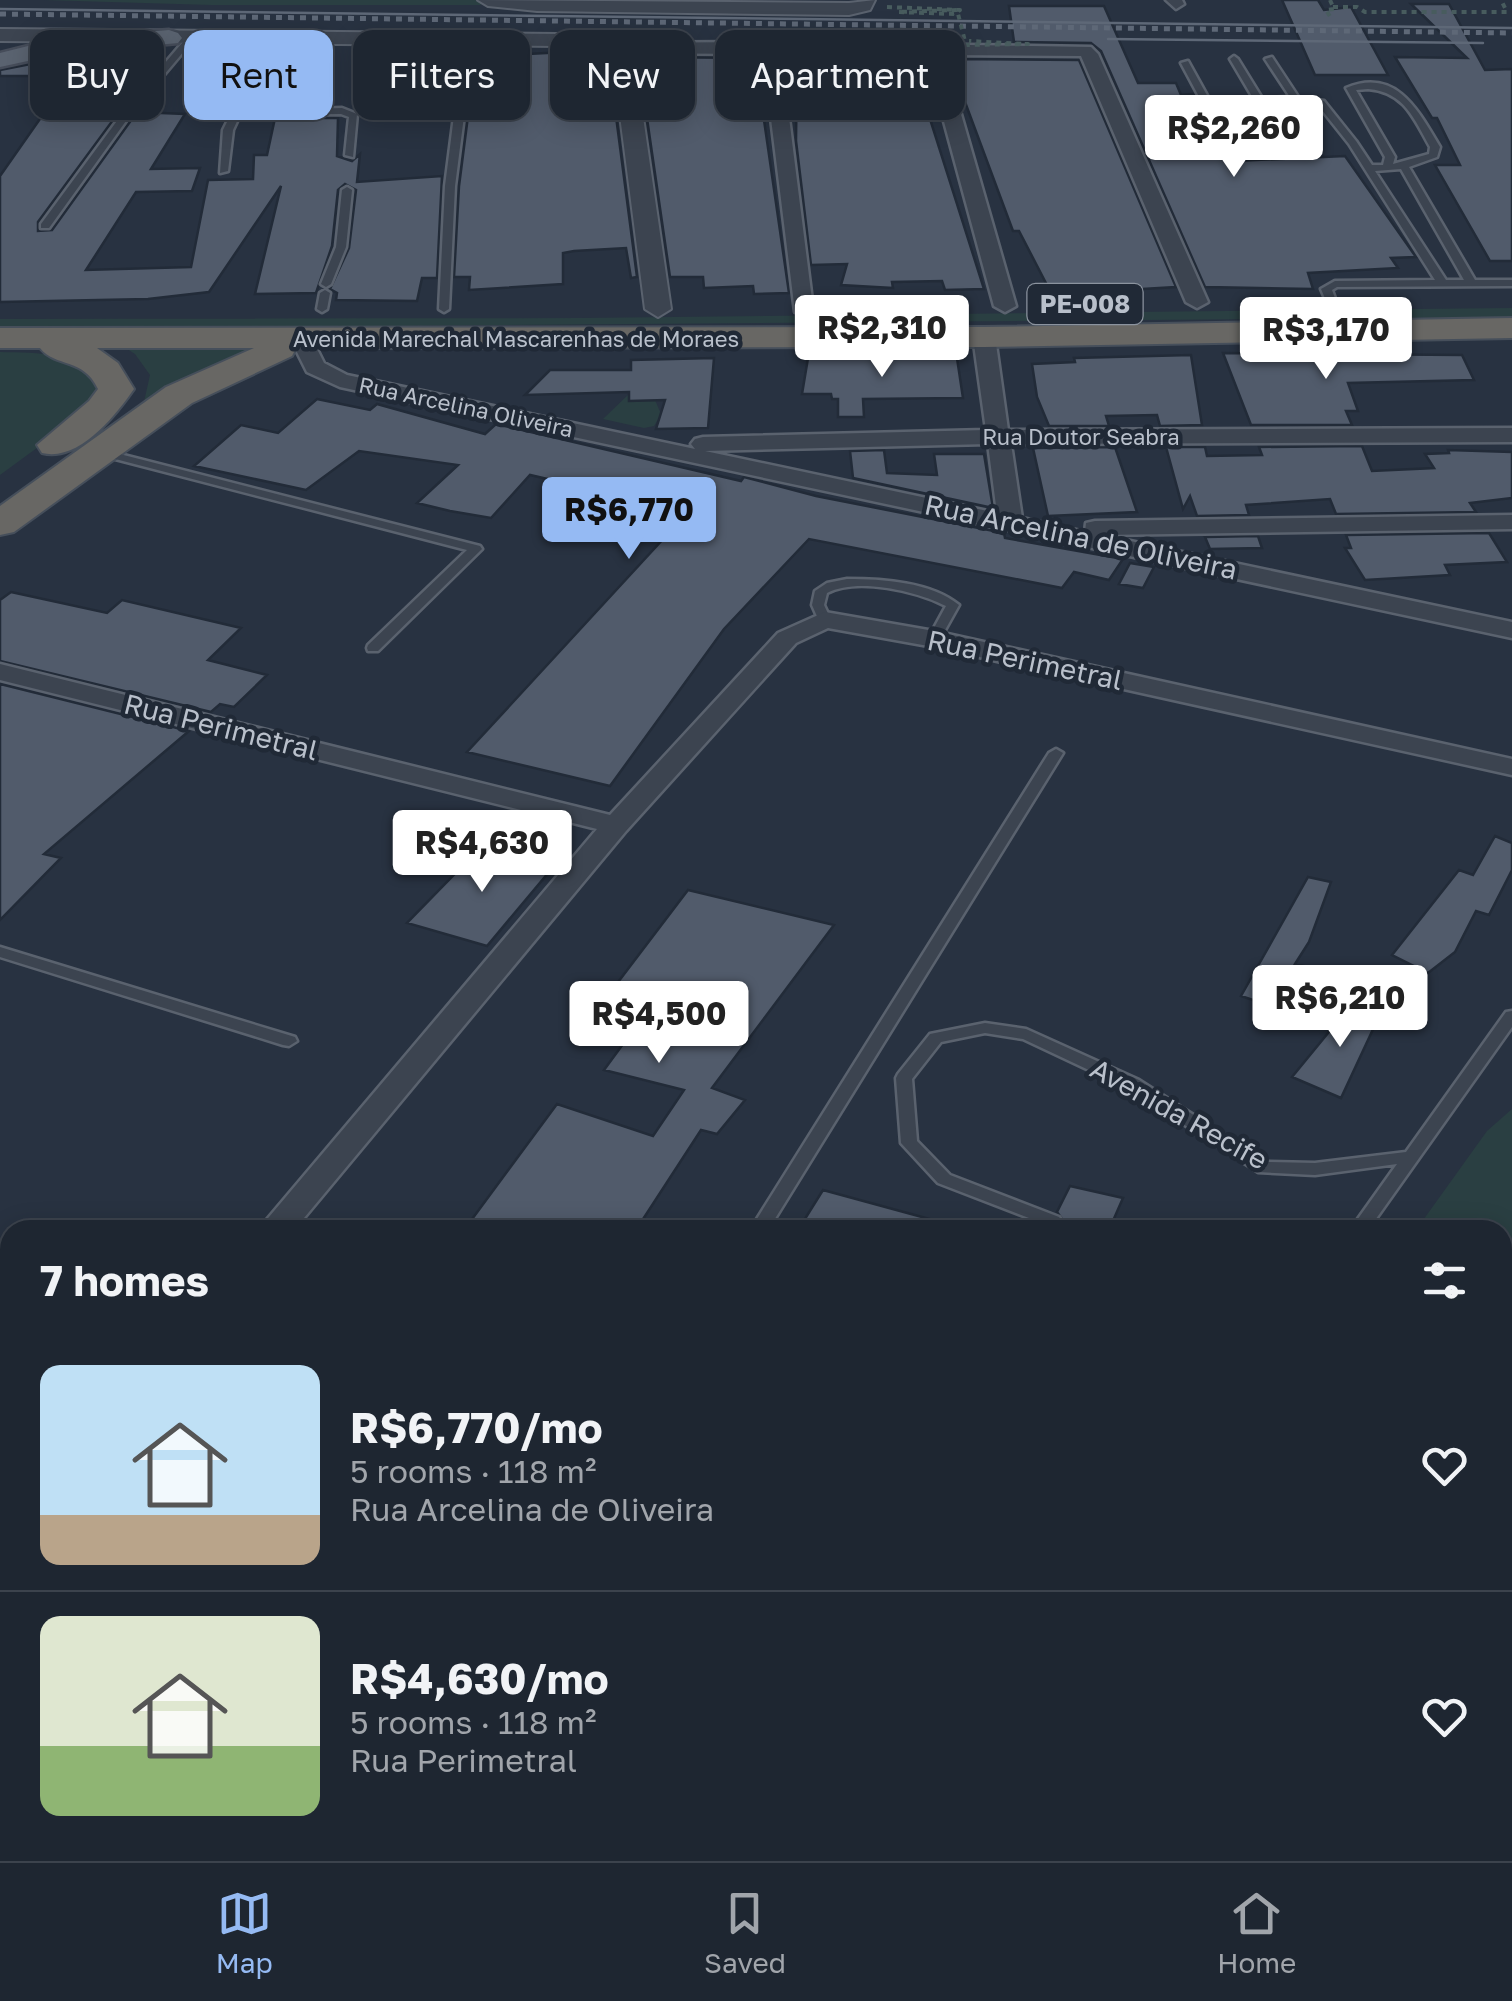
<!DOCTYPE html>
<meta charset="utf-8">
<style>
:root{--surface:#1e2631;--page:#2b323d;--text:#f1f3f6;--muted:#a1a5ab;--line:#3c434d;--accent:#95baf3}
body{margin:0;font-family:"Golos Text",sans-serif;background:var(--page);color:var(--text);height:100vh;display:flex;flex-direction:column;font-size:38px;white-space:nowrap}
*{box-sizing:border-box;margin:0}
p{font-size:32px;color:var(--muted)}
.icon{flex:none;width:55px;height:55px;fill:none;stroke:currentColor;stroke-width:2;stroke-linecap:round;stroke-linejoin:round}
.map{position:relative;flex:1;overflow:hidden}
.side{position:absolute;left:0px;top:1220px;width:1512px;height:642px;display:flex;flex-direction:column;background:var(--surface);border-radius:30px 30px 0 0;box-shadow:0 5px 25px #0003,0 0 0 2px var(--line)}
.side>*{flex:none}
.guide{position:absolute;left:30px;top:30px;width:1000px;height:90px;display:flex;gap:20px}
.price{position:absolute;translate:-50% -85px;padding:0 22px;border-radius:10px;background:#fff;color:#222;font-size:32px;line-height:65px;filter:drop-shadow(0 2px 5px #0008)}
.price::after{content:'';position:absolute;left:50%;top:60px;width:30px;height:22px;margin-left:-15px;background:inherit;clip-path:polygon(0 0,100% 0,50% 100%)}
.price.current{background:var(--accent);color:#111}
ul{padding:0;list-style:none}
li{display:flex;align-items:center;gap:30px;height:250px;padding:0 40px}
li+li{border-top:2px solid var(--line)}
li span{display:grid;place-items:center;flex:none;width:280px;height:200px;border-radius:20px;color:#555}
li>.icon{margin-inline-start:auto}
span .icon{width:120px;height:120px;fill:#fffc;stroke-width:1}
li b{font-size:42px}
h2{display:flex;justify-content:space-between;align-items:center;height:120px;padding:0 40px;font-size:42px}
.chip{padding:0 35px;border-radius:20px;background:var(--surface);box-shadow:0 5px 25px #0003,0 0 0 2px var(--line);font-size:35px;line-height:90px}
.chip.current{background:var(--accent);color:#111}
.tab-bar{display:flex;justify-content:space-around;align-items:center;height:140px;border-top:2px solid var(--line);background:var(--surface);font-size:28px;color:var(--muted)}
.tab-bar a{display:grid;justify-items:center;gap:5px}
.tab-bar .current{color:var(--accent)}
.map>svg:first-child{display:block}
.airport{fill:#363f4d}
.green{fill:#2a3f42}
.building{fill:#515b6b;stroke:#222b38;stroke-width:2.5}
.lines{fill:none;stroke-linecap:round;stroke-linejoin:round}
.service-casing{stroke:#5a626e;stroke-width:5}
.minor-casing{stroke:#5a626e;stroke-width:5}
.tertiary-casing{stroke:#5a626e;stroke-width:4}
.primary-casing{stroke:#464d5a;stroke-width:5}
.trunk-casing{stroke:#464f5b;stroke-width:4}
.path{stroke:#485c5e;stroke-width:4;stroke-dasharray:5 5;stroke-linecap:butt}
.service{fill:#3c4450;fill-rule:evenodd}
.minor{fill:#3c4450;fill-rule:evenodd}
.tertiary{fill:#3c4450;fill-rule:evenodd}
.primary{fill:#5a6370;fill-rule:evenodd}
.trunk{fill:#686764;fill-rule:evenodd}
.tram-far1{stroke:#5e6877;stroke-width:2.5}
.tram{stroke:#5e6877;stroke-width:4}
.rail{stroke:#5e6877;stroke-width:5;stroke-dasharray:6 6;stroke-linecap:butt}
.path-bridge{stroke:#485c5e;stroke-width:4;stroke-dasharray:5 5;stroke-linecap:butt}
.labels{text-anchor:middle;stroke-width:9;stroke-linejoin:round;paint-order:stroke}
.far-street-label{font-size:22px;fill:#b9c0cb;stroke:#202936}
.shield{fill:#202936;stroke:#8b939e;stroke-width:2.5}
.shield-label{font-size:25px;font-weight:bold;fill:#b9c0cb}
.street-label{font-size:28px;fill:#b9c0cb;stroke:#202936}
</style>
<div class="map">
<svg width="1512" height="1861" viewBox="0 0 1512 1861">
<rect width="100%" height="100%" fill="#283241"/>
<path class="airport" d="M1512,1431V1861H1203L1209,1852H1347L1363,1859L1366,1852H1502V1444Z"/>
<path class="green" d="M43,0H480L481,5H211Z
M1512,308V317L0,329V319L581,318Z
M286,342L144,402L150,375L135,354L118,343Z
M0,352C40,353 76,351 99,387L86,412L0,475Z
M629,394V401L655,400L661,414L654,426L644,428L603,419Z
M1512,1109V1256L1503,1268L1502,1230H1416L1487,1131Z
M643,1853V1852L824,1853L819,1861H643Z
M1209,1853H1365L1389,1861H1203Z"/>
<path class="building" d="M1282,0H1318L1324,10L1351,7L1388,75H1315Z
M1411,4H1449L1485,70L1512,69V261H1490L1435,165H1460L1437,118H1432L1395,57L1467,58Z
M1009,6H1104L1138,83H1176L1181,95L1193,94L1206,112L1217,143H1222L1235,161L1345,156L1416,257L1391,258L1398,268L1308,273L1313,289L1205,287L1101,51L1091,43L1014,42Z
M159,49L154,65L111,111L119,112L38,222V231L52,230L137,112L185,114L151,169L200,168L192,191L136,192L86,270L191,267L208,180L253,179L254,155H267L275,118H338L337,156L352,161L360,154L357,182L442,176L437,278H422L417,301L336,300L337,293L330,289L349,248L356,190L345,184L338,190L332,246L316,293L255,294L281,186L209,292L148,299L0,302V176L70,76H0V70L61,58Z
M566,52L588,57L590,79L611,78L637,277L631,278L626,248L574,251L563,253V284L469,290L470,277H454L459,186L468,116L463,111V90L451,91L452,58Z
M644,57L755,58L789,293L754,294L753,286L704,288L703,277H670L641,77H649Z
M797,58L911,59L984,289L945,290L942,281L892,282L893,288L841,285L847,264L811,265L796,141Z
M949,59L1079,60L1176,287L1091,292L1089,285L1048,287L1019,231H1013Z
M1223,353L1462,355L1474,380L1348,383L1358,411H1346L1352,425H1251Z
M1191,355L1202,425L1160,426L1157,415L1106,416L1109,426H1049L1037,397L1032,364L1075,362L1074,358Z
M921,356L957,358L963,398L863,399L864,417H838V399H832L831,394H802L808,358Z
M714,358L708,428L656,429L665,400L629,401V392L525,395L550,370H631V360Z
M317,399L370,410L377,404L485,434L496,424L741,481L744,477L816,496L1004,533L1005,538L1123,559L1109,580L1074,572L1062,588L809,539L724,629L610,786L467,752L688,512L530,475L491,518L450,511L417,503L458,465L359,451L306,490L194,466L241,425L278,433Z
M1362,446L1372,471L1434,468L1425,454L1449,453L1448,450L1512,452V498L1470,503L1476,512L1336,514L1330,499L1246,505L1249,515L1197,516L1190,496L1183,509L1166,447H1205L1207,456L1262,455L1259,447Z
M1115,447L1137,512L1048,516L1033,448Z
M884,450L887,473L937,475L934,454H984L993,508L853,478L850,451Z
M1489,533L1507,562L1445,565L1450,575L1365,580L1345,548H1351L1346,535Z
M1258,536L1262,548L1210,549L1205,537Z
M1130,563L1154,567L1143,588L1119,584Z
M11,592L107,613L122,600L241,628L208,660L267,675L234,707L220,704L211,712L0,661V600Z
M0,684L189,731L44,854L61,858L0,920Z
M1495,836L1512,843V870L1489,915L1476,911L1455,952L1428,973L1392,955L1459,870L1473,875Z
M485,843L554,866L487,946L407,923Z
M1308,877L1331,882L1309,942L1295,964L1309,967L1280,1009L1241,996Z
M688,890L834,925L712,1088L745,1100L717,1134L701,1130L636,1230H464L557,1104L653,1136L684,1090L604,1070L634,1029L590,1019Z
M1347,1001L1382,1010L1341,1098L1292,1077L1337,1022Z
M1070,1186L1123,1198L1109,1230H1049L1065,1223L1057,1212Z
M823,1190L944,1223L943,1230H798Z"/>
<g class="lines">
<g class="service-casing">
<path id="service" d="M255,35L259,38L243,96L302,94L307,56L314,54L311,97L312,109L342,108L357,114L353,157L345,155L349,117L341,114L240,115L233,130L228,171L220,173L223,130L231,114L229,112L251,38ZM302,100L303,109H239L241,102Z
M188,36L195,38L131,114L49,228H41V224L125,110Z
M1234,56L1238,59L1262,98L1290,97L1265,59L1272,57L1299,98L1324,101L1356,141L1372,165H1383L1385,157L1346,88C1396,67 1418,110 1440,147L1437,157L1409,167L1475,280H1512V286L1337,287L1332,290L1336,301L1327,303L1321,289L1335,281L1435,280L1349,144L1318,105L1296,103L1203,104L1181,63L1188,61L1209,99L1253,98L1230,59ZM1368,89C1405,92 1414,119 1430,147L1429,154L1393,164L1395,157L1356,90ZM1401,169L1464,280H1446L1375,171Z
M459,113L464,116L455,186L449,309L444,312L439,309L445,186L454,116Z
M347,187L352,190L346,247L331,284L326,287L321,284L336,247L342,190Z
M325,290L330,293L327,309L322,312L317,309L320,293Z
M100,449L480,546L482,549L378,651H368L367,648L368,645L467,550L96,454L94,452Z
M847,579C883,579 931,582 959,605L940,639L934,643L928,639L946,606C917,591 857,577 827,593L824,605L831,620L830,623H820L812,605L815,591L827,583Z
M1056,749L1063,753L768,1230H750L1049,753Z
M0,947L295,1037L297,1041L289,1046L283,1045L0,957Z
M1512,1011V1027L1368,1230H1350L1397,1164L1315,1175L1258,1172L1127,1088L1023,1039L985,1033L941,1042L912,1079L917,1141L950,1175L1059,1217L1062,1221L1059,1225H1047L938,1183L901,1143L896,1078L898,1074L930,1034L985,1023L1026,1029L1139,1080L1267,1162L1315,1163L1406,1152L1506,1012Z
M606,1852H628L627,1861H605Z
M848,1852H872L867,1861H844Z
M1423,1852H1460L1464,1854L1467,1861H1432L1426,1859Z"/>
</g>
<g class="minor-casing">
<path id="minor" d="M1166,0H1182L1184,4L1176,9Z
M771,42L1091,47L1098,54L1208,302L1197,308L1186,302L1081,56L944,55L1016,306L1005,312L994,306L926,55L781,54L813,308L809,312H795L763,54L596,53L587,48L596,43Z
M984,331L995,337L1008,430L1512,428V442L1011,444L1022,518L1085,532L1086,523L1095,521L1512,515V529L1102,535L1512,622V638L340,387L307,372L291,340L294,335H310L324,363L347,375L695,449L691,444L695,439L703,437L986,430L973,337ZM988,444L997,513L705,451Z
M825,612L934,631L1512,759V775L934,647L828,628L796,643L626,831L294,1230H258L597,829L0,680V664L610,815L778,633Z
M10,1321V1347L0,1349V1323Z
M10,1366V1394L0,1396V1368Z"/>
</g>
<g class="tertiary-casing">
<path id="tertiary" d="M478,0L849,3L875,0L870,10L849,15L537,11L488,6Z
M0,29L557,34L611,45L636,69L671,309L658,317L645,309L614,69L596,55L557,46L0,41Z"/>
</g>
<g class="primary-casing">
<path id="primary" d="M169,30L178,33L182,38L178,43L60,54L0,67V53L60,38Z"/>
</g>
<g class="trunk-casing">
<path id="trunk" d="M1512,318V338L984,347L296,348L292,356L192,403L14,532L0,535V506L166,387L254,348H97L118,363L134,389C115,416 79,462 42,453L37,445L89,401L98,389C83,357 56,368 40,348H0V328L984,327Z"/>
</g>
<path class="path" d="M1330,0L1334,9L1326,10L1331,18
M887,7L960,10L954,14
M1333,7H1357L1365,12H1507L1501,0"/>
<use href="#service" class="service"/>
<use href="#minor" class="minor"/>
<use href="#tertiary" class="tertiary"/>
<use href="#primary" class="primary"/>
<use href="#trunk" class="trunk"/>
<path class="tram-far1" d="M0,9L1512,28
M1108,39L1483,43"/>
<path class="tram" d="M1502,1288L1512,1276
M1056,1861L1063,1852"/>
<path class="rail" d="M0,14L1512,33"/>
<path class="path-bridge" d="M954,14L898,12L957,10L966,45L1028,44L969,41"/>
</g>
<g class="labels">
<g class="far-street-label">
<text x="516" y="347">Avenida Marechal Mascarenhas de Moraes</text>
<text transform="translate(466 407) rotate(12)" y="8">Rua Arcelina Oliveira</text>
<text x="1081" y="445">Rua Doutor Seabra</text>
</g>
<rect class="shield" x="1027.5" y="284" width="115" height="40" rx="8"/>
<g class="shield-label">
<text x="1085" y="313">PE-008</text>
</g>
<g class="street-label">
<text transform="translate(1081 537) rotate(12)" y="10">Rua Arcelina de Oliveira</text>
<text transform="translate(1025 660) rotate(12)" y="10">Rua Perimetral</text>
<text transform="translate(221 727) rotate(14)" y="10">Rua Perimetral</text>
<text transform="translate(1179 1114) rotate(29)" y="10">Avenida Recife</text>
</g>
</g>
</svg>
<b class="price" style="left:1234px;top:180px">R$2,260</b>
<b class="price" style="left:882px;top:380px">R$2,310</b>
<b class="price" style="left:1326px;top:382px">R$3,170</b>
<b class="price current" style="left:629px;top:562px">R$6,770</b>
<b class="price" style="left:482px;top:895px">R$4,630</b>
<b class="price" style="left:1340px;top:1050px">R$6,210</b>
<b class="price" style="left:659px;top:1066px">R$4,500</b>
<div class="guide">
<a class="chip">Buy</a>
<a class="chip current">Rent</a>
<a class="chip">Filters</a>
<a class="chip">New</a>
<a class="chip">Apartment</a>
</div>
<section class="side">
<h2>7 homes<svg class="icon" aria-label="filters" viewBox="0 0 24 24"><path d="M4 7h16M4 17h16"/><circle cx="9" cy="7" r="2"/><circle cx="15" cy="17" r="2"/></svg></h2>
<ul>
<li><span style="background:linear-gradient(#bfe0f5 75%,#b9a48a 0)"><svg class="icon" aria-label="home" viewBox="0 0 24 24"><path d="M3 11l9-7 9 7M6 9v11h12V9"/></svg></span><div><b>R$6,770/mo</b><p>5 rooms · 118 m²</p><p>Rua Arcelina de Oliveira</p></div><svg class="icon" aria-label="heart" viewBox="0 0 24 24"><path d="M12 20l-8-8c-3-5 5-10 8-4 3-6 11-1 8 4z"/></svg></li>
<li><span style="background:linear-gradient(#dfe7d0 65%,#8fb573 0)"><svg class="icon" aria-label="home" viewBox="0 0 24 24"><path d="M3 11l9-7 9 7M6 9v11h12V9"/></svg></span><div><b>R$4,630/mo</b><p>5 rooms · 118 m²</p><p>Rua Perimetral</p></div><svg class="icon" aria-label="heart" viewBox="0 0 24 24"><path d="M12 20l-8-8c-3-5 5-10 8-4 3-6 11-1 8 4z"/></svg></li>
</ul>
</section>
</div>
<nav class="tab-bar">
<a class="current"><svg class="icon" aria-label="map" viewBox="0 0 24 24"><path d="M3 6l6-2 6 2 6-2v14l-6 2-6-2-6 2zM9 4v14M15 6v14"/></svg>Map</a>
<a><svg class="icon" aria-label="saved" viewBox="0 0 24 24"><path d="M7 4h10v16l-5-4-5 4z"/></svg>Saved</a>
<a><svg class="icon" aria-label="home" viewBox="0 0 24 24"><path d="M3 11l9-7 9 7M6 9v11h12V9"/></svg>Home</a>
</nav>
